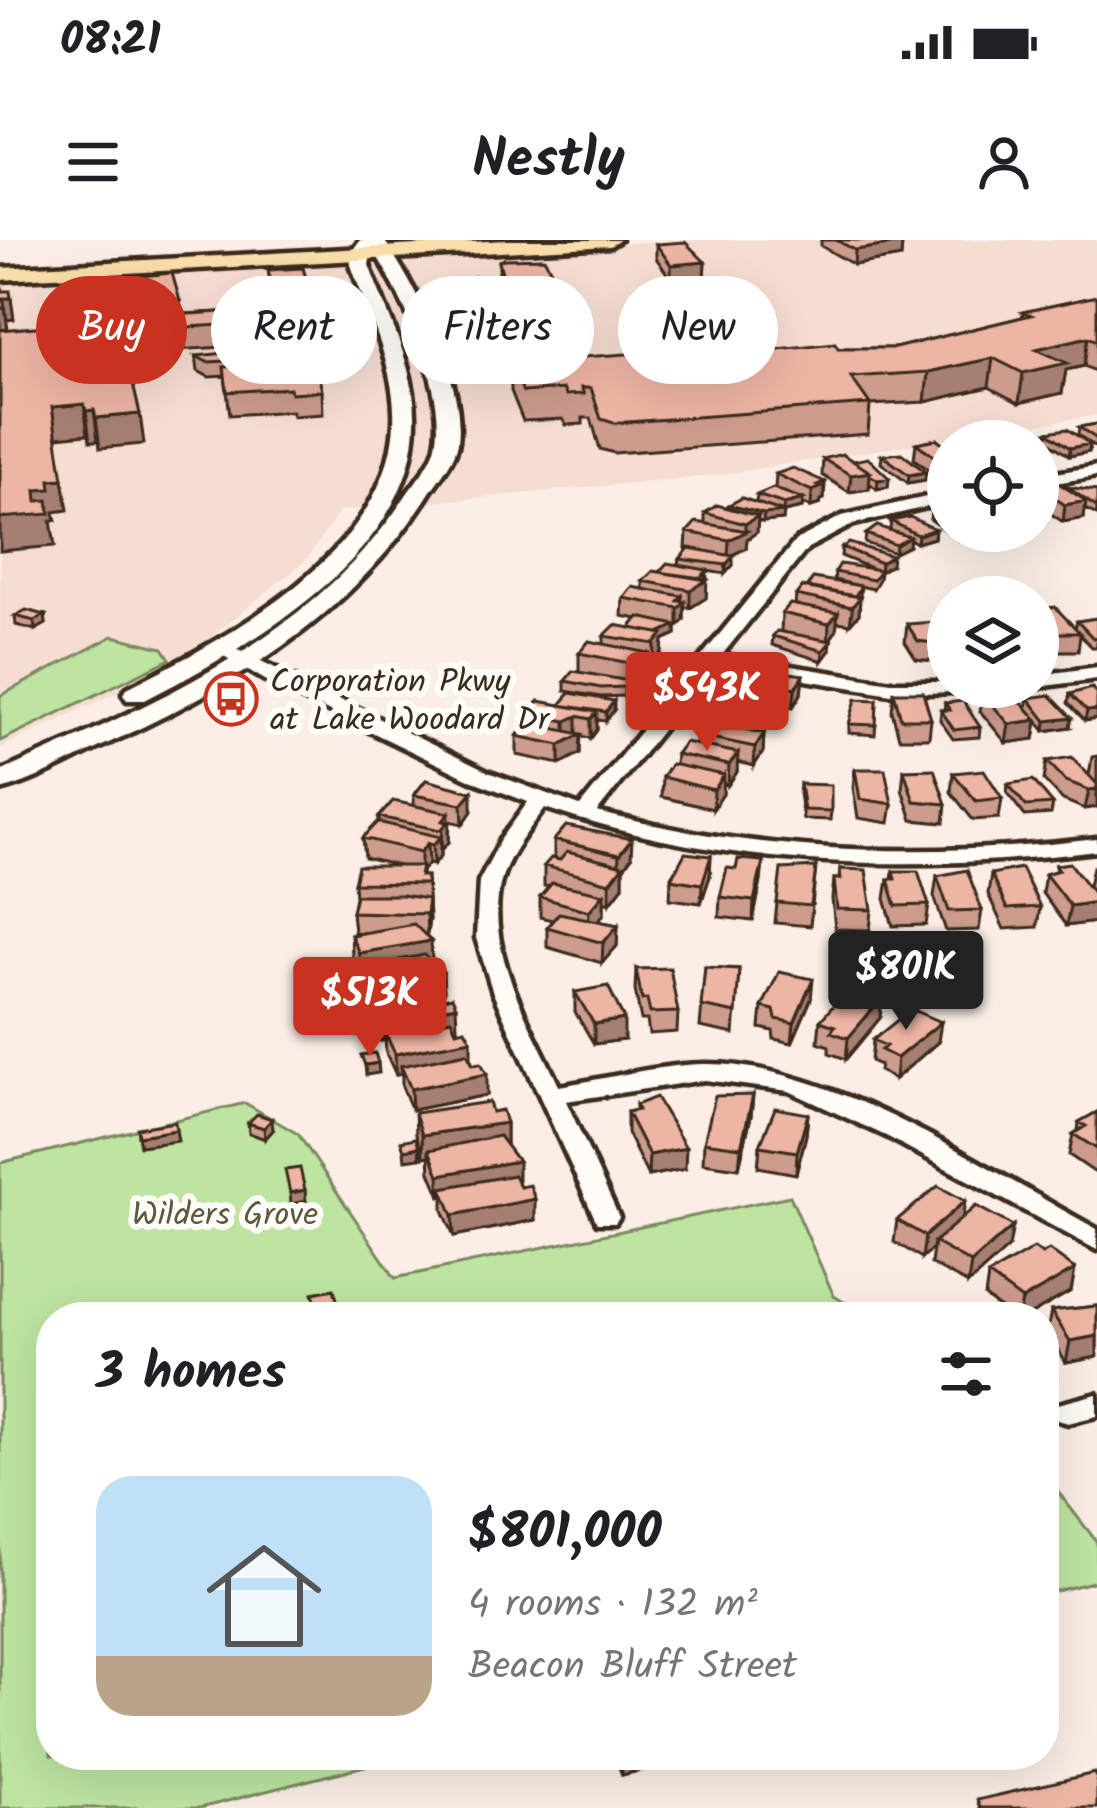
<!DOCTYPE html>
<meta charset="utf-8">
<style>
:root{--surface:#fff;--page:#f2f2f2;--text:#202124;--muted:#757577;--line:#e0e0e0;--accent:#c8321e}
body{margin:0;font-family:Kalam,sans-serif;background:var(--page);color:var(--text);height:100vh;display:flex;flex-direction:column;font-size:45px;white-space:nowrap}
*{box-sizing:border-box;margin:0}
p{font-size:39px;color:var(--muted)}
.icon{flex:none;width:66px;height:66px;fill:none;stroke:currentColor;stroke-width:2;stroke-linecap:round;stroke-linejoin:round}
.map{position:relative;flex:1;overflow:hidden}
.sheet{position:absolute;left:36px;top:1062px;width:1023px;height:468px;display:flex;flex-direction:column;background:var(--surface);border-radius:48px;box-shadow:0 12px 48px #0002}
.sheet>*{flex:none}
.banner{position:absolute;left:36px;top:36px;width:1026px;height:108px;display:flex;gap:24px}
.fabs{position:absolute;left:927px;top:180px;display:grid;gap:24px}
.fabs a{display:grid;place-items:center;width:132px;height:132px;border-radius:50%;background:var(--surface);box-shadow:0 12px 48px #0002;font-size:60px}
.price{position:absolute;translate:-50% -102px;padding:0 27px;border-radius:12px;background:var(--accent);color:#fff;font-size:39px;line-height:78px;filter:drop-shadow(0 3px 6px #0008)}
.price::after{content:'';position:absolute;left:50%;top:72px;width:36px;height:27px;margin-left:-18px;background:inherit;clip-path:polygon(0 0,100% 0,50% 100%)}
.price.active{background:#222;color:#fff}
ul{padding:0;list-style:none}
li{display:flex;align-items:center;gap:36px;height:300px;padding:0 60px}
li+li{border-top:3px solid var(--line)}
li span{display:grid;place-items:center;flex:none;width:336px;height:240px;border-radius:36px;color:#555}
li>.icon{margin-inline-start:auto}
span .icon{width:144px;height:144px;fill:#fffc;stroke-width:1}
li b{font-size:51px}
h2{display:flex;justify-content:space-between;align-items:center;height:144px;padding:0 60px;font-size:51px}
.chip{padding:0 42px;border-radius:54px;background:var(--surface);box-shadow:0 12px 48px #0002;font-size:42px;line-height:108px}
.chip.active{background:var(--accent);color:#fff}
.status{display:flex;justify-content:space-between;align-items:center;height:84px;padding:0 60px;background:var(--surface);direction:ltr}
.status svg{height:33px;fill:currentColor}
header{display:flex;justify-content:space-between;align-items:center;height:156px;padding:0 60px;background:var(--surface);font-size:54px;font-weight:600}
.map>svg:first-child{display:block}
.built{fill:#f6ddd2}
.green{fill:#bde5a1;stroke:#7c8860;stroke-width:3}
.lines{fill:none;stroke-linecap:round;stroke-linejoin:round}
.minor-casing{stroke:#3b2a1e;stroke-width:9}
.secondary-casing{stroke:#3b2a1e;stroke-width:9}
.primary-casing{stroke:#3b2a1e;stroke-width:9}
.minor{fill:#fdfcf7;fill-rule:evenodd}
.secondary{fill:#fdfcf7;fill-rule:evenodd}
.primary{fill:#f9deab;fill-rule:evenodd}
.wall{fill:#cc9c8d;stroke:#3b2a1e;stroke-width:3}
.shaded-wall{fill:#a67f73;stroke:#3b2a1e;stroke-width:3}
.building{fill:#edb5a4;stroke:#3b2a1e;stroke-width:3}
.labels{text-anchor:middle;stroke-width:12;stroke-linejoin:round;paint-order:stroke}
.poi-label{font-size:33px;fill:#3b2a1e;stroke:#fdfcf7;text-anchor:start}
.park-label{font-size:33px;fill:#5c593f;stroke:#fdfcf7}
</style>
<div class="status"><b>08:21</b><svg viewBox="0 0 49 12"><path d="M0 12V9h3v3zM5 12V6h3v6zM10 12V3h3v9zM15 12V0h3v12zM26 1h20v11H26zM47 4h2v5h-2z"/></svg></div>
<header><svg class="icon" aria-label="menu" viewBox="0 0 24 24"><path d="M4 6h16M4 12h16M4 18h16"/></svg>Nestly<svg class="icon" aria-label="person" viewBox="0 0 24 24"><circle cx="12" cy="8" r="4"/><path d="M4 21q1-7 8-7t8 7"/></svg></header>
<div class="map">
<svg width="1097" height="1568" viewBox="0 0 1097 1568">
<rect width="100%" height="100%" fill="#faeee6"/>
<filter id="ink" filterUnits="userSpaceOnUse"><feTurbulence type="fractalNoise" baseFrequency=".00833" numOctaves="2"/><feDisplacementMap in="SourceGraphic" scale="24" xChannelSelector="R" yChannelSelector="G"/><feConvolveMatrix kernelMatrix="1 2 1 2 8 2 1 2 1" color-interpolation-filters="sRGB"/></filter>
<g filter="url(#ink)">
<path class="built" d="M683,0H1097V175L717,235L340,271L306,320L180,422L0,508V41Z"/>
<path class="green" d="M113,396L163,408L170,419L0,501V456Z
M245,863L298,894L395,1038L790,956L834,1056L867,1077H51V1515H408L200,1568H0V923Z
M1044,1234L1097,1302V1341L1044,1354Z"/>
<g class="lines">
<g class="minor-casing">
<path id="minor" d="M1097,226V236L1038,246V236Z
M948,252V262L854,284L808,308L722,415L891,442H948V447H994L991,451L891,454L714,425L597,572C763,614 927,619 1097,599V611C911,633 724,629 545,568C529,590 508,615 501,641C483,710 532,786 559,846C606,839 657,825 704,824C831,822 988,930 1097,989V1010L888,897L789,851L705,840L566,861L619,977L615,983H597L493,753L476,698L479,641L501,599L528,562L473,541L272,444L210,408L212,404H226L488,532L580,566L796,300L842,276Z
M1097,427V439L1038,447V435Z
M1097,1154V1176L1068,1183L1058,1180L1053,1172L1058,1164Z"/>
</g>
<g class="secondary-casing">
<path id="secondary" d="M360,0H384C417,49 466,141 458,202C455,221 437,241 427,257C348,380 230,448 100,507C68,522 34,542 0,550V532C149,465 309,401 403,260C413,244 432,224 436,205C448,151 401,53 372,8L369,25C387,75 417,129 415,183C412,317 250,406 145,460H127L123,454L127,448C229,397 388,314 394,183C397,130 368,75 351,25L350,14Z"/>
</g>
<g class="primary-casing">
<path id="primary" d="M507,0H620L610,6L0,40V28Z"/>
</g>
<use href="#minor" class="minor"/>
<use href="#secondary" class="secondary"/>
<use href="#primary" class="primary"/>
</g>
<path class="wall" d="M821,0H897L902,3L901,17L854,25L821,6Z
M656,4L705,22L704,37L671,39L656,18Z
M499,21L553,34V49L503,52L502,47V49L477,51L474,37L499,35Z
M268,30L313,62L319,79L320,101L160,111L157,78H150L141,36L180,61L182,74L275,69Z
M1097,56V132L1084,126L1066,130L1062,153L1019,163L989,147L925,162L870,165L868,194L614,213L600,209L591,178H583V184L566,185L563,179L523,181L511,151V122L838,108H895L1022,77L1023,72Z
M196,116H329L330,131L317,132L322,151L323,174L293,176L292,171L230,175L225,136L209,137L198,131Z
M1097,184V208L1078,195L1079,187Z
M1047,192L1090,204L1089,212L1069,216L1046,200Z
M937,199L948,235L940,238L914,219L916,203Z
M882,215L925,240L908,243L881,223Z
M823,219L853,221L889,238L888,247L877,249L869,243V249L849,252L822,235Z
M776,234L825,242L824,259L821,260L820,264L811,267L802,263V268L784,272L783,280L763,282L757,281V292L747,299L746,308L731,316L733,325L725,334L707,331L706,358L690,368L684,367V380L678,386H676V394L663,400L662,412L654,422L647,421V431L629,441V450L624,456L601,457L565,451V441L579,431V413L604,404V396L630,388L638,379L622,376L623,358L643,349V341L659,332L679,325L680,319L688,309H686L687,292L705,283V273L729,268V265L756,263L757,255L775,249Z
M1038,244L1097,251V275L1085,269L1084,278L1063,282L1038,265Z
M931,271L948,272V291H979L978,296L959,300L930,279Z
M891,281L935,289L934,298L917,303L909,299V306L895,313L865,303L866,294L890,290Z
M842,307L891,325L880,332L879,339L873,349L834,340L835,332L873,329L841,316Z
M796,355L860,356L859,374L850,384L837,382L836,391L829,401L830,410L822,421L772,405L773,396L781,391L782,373L795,365Z
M1038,369L1075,388L1077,381L1097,378V407H1092L1080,395L1078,411H1049L1038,399Z
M45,375L46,384L35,390L16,385L15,376Z
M907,384L948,402V423L916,419L905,402Z
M752,432L803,435L801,454L793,467L783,465L782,470L773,483L766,482V488L762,493H764L763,512L754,526L737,522V532L728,545L723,544V554L713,569L661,557L662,537L675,525L676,514L697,505L698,488L709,482L710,471L724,463L725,453L735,442V437Z
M894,452L931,479L929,498H899L892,471Z
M982,453L1026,467L1028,458L1070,487L1045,491L1037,481L1034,499L1006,503L980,471Z
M1097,453V479L1085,481L1068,463L1070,454Z
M877,460L875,495L849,493V484Z
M945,463L980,487L979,497L953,499L940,480L941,470H944Z
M561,465L614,470L606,481L597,480V490L591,498L580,496V513L560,524L517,515V496L529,483V474Z
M1097,516V567L1085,569L1063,560L1044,540L1047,521L1089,535L1092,517Z
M855,529L892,564L889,583L858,578L853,548Z
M904,530L946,564L944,583L912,580L902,549Z
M953,533L1002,558L999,578L973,580L951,552Z
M426,540L472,571L463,584L450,581L449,602L441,610V616L434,624L429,623L422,631V636H427L429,679L427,694H424L432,721H429L431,726L443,732L444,753H441L487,855L412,870L402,847V834L396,835L386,813L385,800L381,801L373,781L372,765L363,747L362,733L360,734L352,715L351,695L366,693L354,692L352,672L355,657L354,643L399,626L365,618L363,598L379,583V577L414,565V555Z
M800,544L831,571L830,580L803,579L799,554Z
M1008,544L1053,564L1051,574L1025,576L1007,553Z
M554,600L631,618L623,629V646L610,663L604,661V674L597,681L618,685L617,706L602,723L547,707V687L552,680L540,677V657L549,647L544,646V626L554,619Z
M711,616L710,636L701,663L670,659L671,639Z
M763,621L761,641L753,681L719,677L720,657L736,629Z
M1056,625L1097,658L1096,682L1066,686L1042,653L1045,634L1055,631Z
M1097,625V655L1089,646L1093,627Z
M816,627L810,686L775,683L777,663Z
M840,629L872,670L870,690L835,689L832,659L834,639H839Z
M893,631L929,665L926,685L893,686L885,659L888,639H892Z
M991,634L1040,667L1037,687L1004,689L988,654Z
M937,636L982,670L979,690L946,691L934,656Z
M705,727L739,729L734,794L700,787Z
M636,729L678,772L677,792L649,794L647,780H641L635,750Z
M575,752L624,800L594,804L575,772Z
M811,759L792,803L774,799L773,791L760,788L762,767Z
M880,778L846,819L829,813V806L818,802L820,781Z
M873,800L938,802L895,839L879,831L880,825L871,821Z
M753,855L751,876L739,928L703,923L704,902Z
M636,865L685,929L648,936L627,893V872L636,870Z
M492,872L506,883V904L518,943L535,980L454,996L443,970V956H440L430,932L429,916L423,917L416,894L415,873Z
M1097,872V930L1094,932L1069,915L1073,894L1078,891L1079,882Z
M808,874L806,895L796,934L758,927L760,906Z
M248,883L273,890L265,899L249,893Z
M963,977L1009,1007L968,1044L931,1024L933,1008L922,1018L894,1002L897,980Z
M1042,1014L1075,1029L1071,1051L1026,1077H1011L985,1057L988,1035Z
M1097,1066V1117L1066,1123L1047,1092L1051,1071Z
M614,1515H649L650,1528L622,1535Z"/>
<path class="shaded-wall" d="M902,3L901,17L854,25L855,10Z
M705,22L704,37L671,39V25Z
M3,58H11L14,79L7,80Z
M180,61L182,76L150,78L149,63Z
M0,68H5L8,90H0Z
M1088,97L1084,126L1066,130L1062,153L1019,163L1023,133L1036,109Z
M993,118L989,147L925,162L928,132Z
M84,164L88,194L56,197L52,167Z
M94,170L98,201H90L86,171Z
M140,174L144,204L100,208L96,178Z
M1047,203L1045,211L1049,212L1048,220L1038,221L1041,207Z
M1090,204L1089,212L1069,216L1070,208Z
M948,219V235L940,238L942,222Z
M870,232L869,249L849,252L851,235Z
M926,232L925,240L908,243L909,235Z
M889,238L888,247L877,249L878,240Z
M63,239L68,270L54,272L56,280L51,281L55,306L0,311V278L50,240Z
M825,242L824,259L821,260L820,264L811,267L812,251L817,245Z
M803,259L802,268L784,272L783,280L763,282L764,274L783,272L784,264Z
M1086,261L1084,278L1063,282L1065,265Z
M1048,273L1046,281L1038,283V274Z
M758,276L757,292L747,299L746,308L728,317L729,300L745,292V284Z
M935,289L934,298L917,303L918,295Z
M960,291H979L978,296L959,300Z
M910,297L909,306L895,313L896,305Z
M733,316V325L725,334L726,325Z
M892,316L891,325L880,332L881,323Z
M707,330L704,342L707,340L706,358L690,368V350Z
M861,346L860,355L858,360L860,357L859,374L850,384L854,357Z
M682,356V365L685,362L684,380L678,386V361Z
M838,373L836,391L828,402L829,384Z
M45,375L46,384L35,390L34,381Z
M676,385V394L663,400L662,412L654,422L655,404L659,393Z
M831,401L830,410L822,421L823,411Z
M648,413L647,431L629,441V450L624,456V447L629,441V423Z
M803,435L801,454L793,467L795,448Z
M783,451L782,470L773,483L775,465Z
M614,461V470L606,481V472Z
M767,469L766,488L757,502L758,483Z
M1097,470V479L1085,481L1087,471Z
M597,472V490L591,498V479Z
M577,476V495L566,499V481Z
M1072,478L1070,487L1045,491L1046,481Z
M1037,480L1034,499L1006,503L1009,484Z
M764,493L763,512L754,526L755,507Z
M581,494L580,513L560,524V505Z
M738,513L737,532L728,545L729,525Z
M724,535L723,554L713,569L714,550Z
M1097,549V567L1085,569L1089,550Z
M472,552V571L463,584L462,564Z
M449,573V602L442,610L443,581Z
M441,597V616L434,624L433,605Z
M632,599L631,618L623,629V646L610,663V643L618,633L619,615Z
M428,603L429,623L422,631V644H421V612Z
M711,616L710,636L701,663L702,644Z
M763,621L761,641L753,681L754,661Z
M604,654V674L588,691L589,671Z
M428,659L429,679L427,694L426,674Z
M1097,662L1096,682L1066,686L1070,666Z
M618,685L617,706L602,723L603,703Z
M431,701L432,721L364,733L362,727V733L360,734L359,713Z
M443,732L444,753L373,765L371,760V765L370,745Z
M813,739L811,759L792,803L794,783Z
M882,758L880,778L846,819L848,798Z
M456,766L457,787L388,800L385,792V800L381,801L380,781Z
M624,779V800L594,804V784Z
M941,782L938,802L895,839L897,818Z
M471,800V821L401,826L402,834L396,835L395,814Z
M378,823L379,833L366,835L365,825Z
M487,834V855L412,870L411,849Z
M753,855L751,876L739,928L741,907Z
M808,874L806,895L796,934L797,912Z
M272,879L273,890L265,899L264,888Z
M506,883V904L429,910V916L423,917L422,895Z
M176,890L178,901L140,906L138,896Z
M419,907L420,918L405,920L404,910Z
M686,908L685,929L648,936L649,915Z
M518,921V943L442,948L443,956H440L439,935Z
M305,950L306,961L291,964L290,953Z
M535,959V980L454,996L453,975Z
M965,961L962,982L934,1002L933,1008L922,1018L925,996Z
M1013,986L1009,1007L968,1044L971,1023Z
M1075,1029L1071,1051L1026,1077H1019L1022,1060Z
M338,1063L339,1074L318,1077L317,1067Z
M1097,1096V1117L1066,1123L1070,1101Z
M650,1517V1528L622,1535V1524Z"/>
<path class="building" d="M836,0H897L902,3L855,10Z
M685,2L705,22L671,25L656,4Z
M544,18L553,34L503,37L499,21L504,19Z
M303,28L313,62L276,65L268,30Z
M172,33L180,61L149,63L141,36Z
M499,35L502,42L477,43L474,37Z
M0,42L3,51H10L11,58H3L5,68H0Z
M1097,56V101L1088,97L1036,109L1067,123L1023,133L993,118L928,132L851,137L870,164L614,183L601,179L591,148H581L584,154L566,155L563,149L523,152L511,122L683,110L697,115L749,112L835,103L838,108H895L1031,75L1023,72Z
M316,66L319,79L158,89L157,76Z
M118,80L140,174L96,178L94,170L86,171L84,164L52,167L63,239L50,240L51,249L36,250L37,261L48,260L50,274L0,278V90Z
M308,105L329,116L207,122L196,116Z
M315,121L322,151L291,153L290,148L227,152L224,127Z
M1097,184V199L1079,187Z
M1067,189L1090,204L1070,208L1047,192Z
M1031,192L1047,203L1041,207L1049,212H1038V201H1021L1012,195Z
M937,199L948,207V219L942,222L916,203Z
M901,213L926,232L909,235L882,215Z
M842,214L870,232L851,235L823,219Z
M868,218L889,238L878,240L870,235V232L853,221Z
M793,228L825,242L817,245L822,247L812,251L776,234Z
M1038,244H1060L1086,261L1065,265L1038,247Z
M1067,247L1097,251V267H1096Z
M773,248L803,259L784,264L757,255Z
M742,258L784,272L764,274L729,265Z
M717,265L758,276L745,284L705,273Z
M941,269L948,272V282L931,271Z
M910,277L935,289L918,295L891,281Z
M696,282L747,291L729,300L687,292Z
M877,286L910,297L896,305L866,294Z
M849,303L892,316L881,323L842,307Z
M689,308L733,316L726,325L680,319Z
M667,323L707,330L701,338L659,332Z
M840,324L880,330L873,340L835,332Z
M653,331L707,340L690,350L643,341Z
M813,338L861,346L855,356L807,347Z
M632,347L682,356L678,361L685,362L679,368L623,358Z
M802,347L860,357L852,367L796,355Z
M790,364L838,373L829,384L782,373Z
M1055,367L1080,393H1052L1038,379V369Z
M26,370L45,375L34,381L15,376Z
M639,377L676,385L659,393L630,388Z
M1097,378V397L1093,398L1077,381Z
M934,382L948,405L918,401L907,384Z
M615,385L663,394L655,404L604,396Z
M777,391L831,401L823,411L773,396Z
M589,401L648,413L629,423L579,413Z
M755,427L803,435L795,448L735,437L740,430L752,432Z
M573,431L629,441L624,447L601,448L565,441Z
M732,441L783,451L775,465L725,453Z
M1092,448L1097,453V470L1087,471L1070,454Z
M894,452H923L931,479H901Z
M570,453L614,461L606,472L560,465Z
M982,453L1014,454L1037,480L1009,484Z
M1050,455L1072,478L1046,481L1028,458Z
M856,459L877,460L876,485L849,484Z
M539,461L597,472L591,479L577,476L566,481L529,474Z
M716,461L767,469L758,483L710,471Z
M963,461L980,487L954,490L941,470H950L945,463Z
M703,481L764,493L755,507L702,496L706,490L698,488Z
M528,483L581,494L560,505L517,496Z
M685,502L738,513L729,525L676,514Z
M1072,517L1097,544V549L1089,550L1066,541L1047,521Z
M671,524L724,535L714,550L662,537Z
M855,529H885L892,564L860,559Z
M934,529L946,564L914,561L904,530Z
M984,530L1002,558L976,561L953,533Z
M426,540L472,552L462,564L414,555Z
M1033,540L1053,564L1026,566L1008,544Z
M800,544L831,545V571L804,570Z
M393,561L449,573L443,581L448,582L441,590L379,577Z
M378,582L441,597L433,605L428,603L421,612L363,598Z
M566,586L632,599L619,615L554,600Z
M567,612L623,626L610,643L544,626L551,618L560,620Z
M685,613L711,616L702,644L671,639Z
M738,619L763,621L754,661L720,657L727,628L736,629Z
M1070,623L1097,658V662L1070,666L1045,634L1059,630L1056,625Z
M358,626H422L420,636H427L426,644L354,643Z
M816,627L811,666L777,663L781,629Z
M1021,628L1040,667L1007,669L991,634Z
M840,629L866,630L872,670L837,669L834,639H841Z
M967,630L982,670L949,671L937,636Z
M893,631H918L929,665L896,666L888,639H895Z
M552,643L604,654L589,671L540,657Z
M356,655H401L428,659L426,674L352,672Z
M559,673L618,685L603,703L547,687Z
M414,684L431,701L359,713L351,695Z
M425,715L431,726L439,724L443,732L370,745L362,727Z
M705,727L739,729L736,773L701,766Z
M670,728L678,772L650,773L647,759L642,760L636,729Z
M779,732L813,739L794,783L776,779L774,770L762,767Z
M608,746L624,779L594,784L575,752Z
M849,747L882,758L848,798L831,792L835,786L820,781Z
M438,748L443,759L452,757L456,766L380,781L371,760Z
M911,769L941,782L897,818L881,810L886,806L873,800Z
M451,779L456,791L465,789L471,800L395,814L385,792Z
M375,813L378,823L365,825L361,815Z
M467,813L473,824L481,823L487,834L411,849L401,826Z
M753,855L741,907L704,902L715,856Z
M656,857L686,908L649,915L627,872L638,870L636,865Z
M489,862L492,872L502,870L506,883L422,895L415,873Z
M775,868L808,874L797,912L760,906Z
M1097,872V909L1073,894L1086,886L1079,882Z
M257,874L272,879L264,888L248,883Z
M175,882L176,890L138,896L137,888Z
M499,896L518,921L439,935L429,910Z
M416,898L419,907L404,910L401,901Z
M300,928L305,950L290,953L285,930Z
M514,935L520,947L530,945L535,959L453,975L442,948Z
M938,946L965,961L925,996L897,980Z
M976,966L1013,986L971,1023L934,1002Z
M1034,1008L1042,1014L1049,1010L1075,1029L1022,1060L988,1035Z
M334,1049L338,1063L317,1067L313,1053Z
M1097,1066V1096L1070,1101L1051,1071Z
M619,1515H649L650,1517L622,1524Z
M1095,1533L1097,1537V1568H980L977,1560Z"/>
</g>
<defs>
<g id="bus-ring" transform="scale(2.7)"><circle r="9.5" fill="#fdfcf7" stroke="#c8321e" stroke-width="1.5"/><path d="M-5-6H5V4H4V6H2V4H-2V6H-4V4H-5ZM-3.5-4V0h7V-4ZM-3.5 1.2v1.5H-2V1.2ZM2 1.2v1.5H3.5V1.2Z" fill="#c8321e"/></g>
</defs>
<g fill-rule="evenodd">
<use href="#bus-ring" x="231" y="459"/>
</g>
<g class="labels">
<g class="poi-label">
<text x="270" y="452">Corporation Pkwy<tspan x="270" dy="38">at Lake Woodard Dr</tspan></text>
</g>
<g class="park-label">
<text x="225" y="985">Wilders Grove</text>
</g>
</g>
</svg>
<div class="fabs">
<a><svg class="icon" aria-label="locate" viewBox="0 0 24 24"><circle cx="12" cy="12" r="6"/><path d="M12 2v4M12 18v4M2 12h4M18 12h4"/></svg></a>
<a><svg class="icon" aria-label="layers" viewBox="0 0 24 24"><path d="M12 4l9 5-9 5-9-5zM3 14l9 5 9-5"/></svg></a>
</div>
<b class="price" style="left:707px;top:514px">$543K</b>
<b class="price active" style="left:906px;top:793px">$801K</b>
<b class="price" style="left:370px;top:819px">$513K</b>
<div class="banner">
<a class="chip active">Buy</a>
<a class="chip">Rent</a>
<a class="chip">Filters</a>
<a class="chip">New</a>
</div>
<section class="sheet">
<h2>3 homes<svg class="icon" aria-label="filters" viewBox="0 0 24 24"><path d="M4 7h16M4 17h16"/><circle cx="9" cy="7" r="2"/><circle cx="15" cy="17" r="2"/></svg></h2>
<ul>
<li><span style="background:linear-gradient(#bfe0f5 75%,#b9a48a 0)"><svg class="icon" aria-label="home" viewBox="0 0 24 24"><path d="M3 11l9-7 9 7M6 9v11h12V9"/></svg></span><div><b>$801,000</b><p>4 rooms · 132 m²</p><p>Beacon Bluff Street</p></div></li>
</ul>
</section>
</div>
